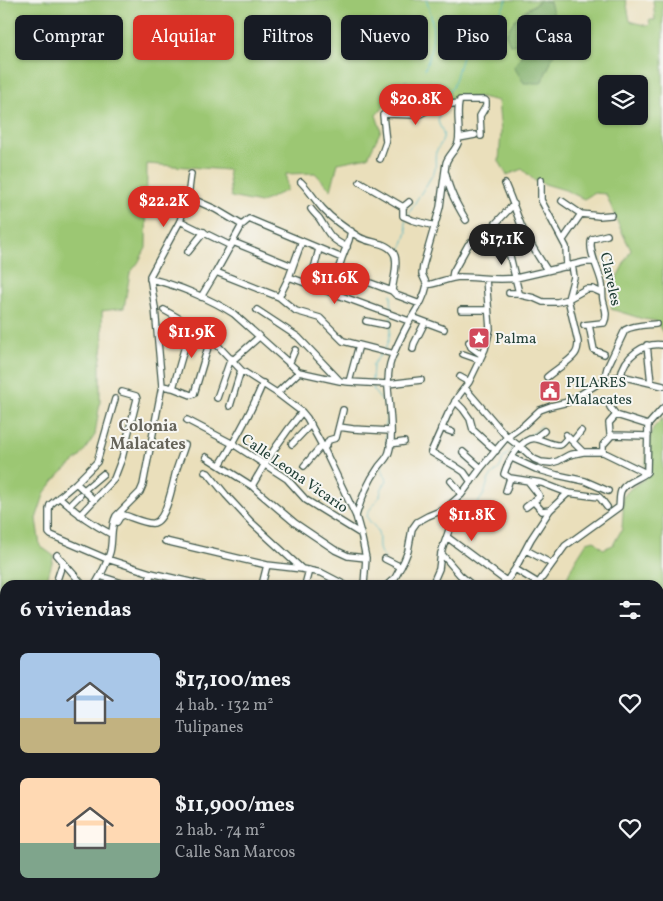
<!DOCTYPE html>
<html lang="es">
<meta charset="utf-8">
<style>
:root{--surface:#171b24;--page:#242831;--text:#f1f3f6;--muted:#9ea1a6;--accent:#d93025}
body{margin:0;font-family:Vollkorn,serif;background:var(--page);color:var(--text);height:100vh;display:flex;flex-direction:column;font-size:19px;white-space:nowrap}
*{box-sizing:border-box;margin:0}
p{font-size:16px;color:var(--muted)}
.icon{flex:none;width:28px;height:28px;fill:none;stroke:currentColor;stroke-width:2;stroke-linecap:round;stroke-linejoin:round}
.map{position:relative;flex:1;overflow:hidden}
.panel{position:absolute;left:0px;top:580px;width:664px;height:321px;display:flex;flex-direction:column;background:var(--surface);border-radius:15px 15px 0 0;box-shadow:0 1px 4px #0004}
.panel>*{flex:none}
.banner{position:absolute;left:15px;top:15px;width:634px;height:45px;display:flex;gap:10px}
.controls{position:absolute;left:598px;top:75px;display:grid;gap:10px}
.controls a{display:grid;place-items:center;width:50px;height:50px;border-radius:8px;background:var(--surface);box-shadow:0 1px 4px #0004;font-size:25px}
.price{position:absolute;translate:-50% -42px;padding:0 11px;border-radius:18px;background:var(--accent);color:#fff;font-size:16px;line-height:32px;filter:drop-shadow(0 1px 2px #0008)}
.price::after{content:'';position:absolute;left:50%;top:30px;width:15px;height:11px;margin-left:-8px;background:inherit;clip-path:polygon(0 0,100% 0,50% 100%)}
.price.active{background:#222;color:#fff}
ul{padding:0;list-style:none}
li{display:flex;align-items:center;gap:15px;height:125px;padding:0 20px}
li span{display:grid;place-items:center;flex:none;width:140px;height:100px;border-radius:8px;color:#555}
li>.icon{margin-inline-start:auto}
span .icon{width:60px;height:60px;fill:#fffc;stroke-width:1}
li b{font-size:21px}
h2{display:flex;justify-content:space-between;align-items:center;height:60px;padding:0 20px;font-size:21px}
.tag{padding:0 18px;border-radius:8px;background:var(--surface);box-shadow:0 1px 4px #0004;font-size:18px;line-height:45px}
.tag.active{background:var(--accent);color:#fff}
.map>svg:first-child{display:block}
.green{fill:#9cc773;stroke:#5e8254;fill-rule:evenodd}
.forest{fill:#7dac65;stroke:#4e744c}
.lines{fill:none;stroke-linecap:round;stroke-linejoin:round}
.stream{stroke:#46b4c1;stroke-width:1}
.river{stroke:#46b4c1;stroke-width:8}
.minor-casing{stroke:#3d5548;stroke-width:8}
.minor{stroke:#fff;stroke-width:5.5}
.labels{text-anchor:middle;stroke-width:4;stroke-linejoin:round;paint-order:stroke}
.street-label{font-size:15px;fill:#1f3d34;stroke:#f6f6f2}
.poi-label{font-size:15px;fill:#1f3d34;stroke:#f6f6f2;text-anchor:start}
.neighbourhood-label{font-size:16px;font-weight:bold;fill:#656359;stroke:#f6f6f2}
</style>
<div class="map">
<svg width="663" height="901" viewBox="0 0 663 901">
<rect width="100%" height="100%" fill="#f6f6f2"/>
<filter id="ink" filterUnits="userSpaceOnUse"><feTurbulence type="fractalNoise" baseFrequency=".02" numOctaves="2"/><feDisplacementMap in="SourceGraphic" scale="10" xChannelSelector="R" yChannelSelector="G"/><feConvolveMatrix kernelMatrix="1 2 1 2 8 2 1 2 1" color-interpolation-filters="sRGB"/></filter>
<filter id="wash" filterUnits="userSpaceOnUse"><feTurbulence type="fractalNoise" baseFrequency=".0096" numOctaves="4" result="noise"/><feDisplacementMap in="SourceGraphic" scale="20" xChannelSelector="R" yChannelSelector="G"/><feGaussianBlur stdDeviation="1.12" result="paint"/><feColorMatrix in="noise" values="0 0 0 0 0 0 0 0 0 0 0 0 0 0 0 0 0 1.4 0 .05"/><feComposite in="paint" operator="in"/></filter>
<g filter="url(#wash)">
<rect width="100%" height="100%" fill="#eadfbb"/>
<path class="green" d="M0,0H541L524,11V44L526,48L514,67L541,83L549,66L559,39L550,2L544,0H626L630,21L648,26L650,24L649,20H655L653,0H663V333L656,321L643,319L611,309L615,281L631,250L619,226L606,194L594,193L584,199L565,190L535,181L522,169L507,175L499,161L501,132L498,101L481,97H460L458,100L440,101L427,106L406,80L400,91L376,115L381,130L368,157L338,163L331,190L315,173L286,174L287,190L260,203L231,197L228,170L147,164L146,248L138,263L130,273L124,308L102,311L103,345L100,364V402L95,435L80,457L60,474L45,492L36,519L40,546L54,556L48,576L43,585H5V653L2,659L0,658ZM606,84H639V116H606Z
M663,418V731L659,732V585H565V582L575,561L587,542L594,540L603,549L613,545L622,529L623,513V497L630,489L644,479L647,448L653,428Z"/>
<path class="forest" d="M541,0L550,2L560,38L549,66L541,83H524L514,67L526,48L524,44L510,45L506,34L515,19Z"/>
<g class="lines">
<path class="stream" d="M425,69C434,46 436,23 426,0
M442,102L443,98L453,87L463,53L485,33L495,22L507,0
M408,216C415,200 426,187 434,172C437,166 434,159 436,152C438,147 442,144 443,138C445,126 433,127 441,109
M398,259L407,232L405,222L406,219
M391,294L392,312
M385,349C390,339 391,327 391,316
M372,382L373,364L381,354
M373,386C374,396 382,398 385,407C388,413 386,421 386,427
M526,438L535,432L541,426
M382,459L387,450L386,434
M382,465V469L387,480L381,490L380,496L368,512L367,517C369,522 375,526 377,530C382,541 374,548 385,558
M453,518C465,512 477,507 484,494C486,489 487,483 489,479C494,471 502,470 502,460L514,446
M565,896L566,901"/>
<path class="river" d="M289,901L302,896"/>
</g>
</g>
<g filter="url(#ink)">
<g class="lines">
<g class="minor-casing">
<path id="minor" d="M460,100H485L486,101V106L480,116L481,136
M459,138L475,135
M446,174C449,191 457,205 466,220
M541,180V200L566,247L567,267
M301,182C309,190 315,200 323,209C333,220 346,229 359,237C370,244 390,241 395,256C398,266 393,281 392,291
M360,182L403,207V216L412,220L435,226
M505,184C511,198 516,212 521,225C528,241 538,256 547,270
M188,197L215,209L242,225
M562,201L581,214
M403,207L409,202
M311,209C313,212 316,215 319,218C329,233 328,238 347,247
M180,221L231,246
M563,240L581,214L599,216L611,215
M233,242L292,266
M508,248L519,293L521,295L534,298L543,302H557L568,299L586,289H593L602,293
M188,252L204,232
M338,271L392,291L396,295L420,304
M216,272L279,297L296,311L320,318L343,341L394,354
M289,277L409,321
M452,278L453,272L468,245L472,242L480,240L514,204
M150,279C175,284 213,300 234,314L299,372L340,381L349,382L388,384L421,380
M307,284L315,265L319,249
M427,285C438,283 449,278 459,277C478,277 497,281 516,278L585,262H594
M331,292L342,258L349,240L351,231
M509,293H519
M201,297L216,272L242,225L249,219L342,258
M279,297L289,277L302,241
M164,310L207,334L241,370L277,393L302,412L307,418L324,449L356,516L361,534L366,558L364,585
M257,310L298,337L339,380
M461,310H488
M412,317L444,329
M366,321L386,325
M584,325L602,323H604C608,315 605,308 603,300C602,295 603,289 602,284C600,272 587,250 592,239L607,235
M589,325L594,350L604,354
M469,342L471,347L482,355
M647,345L651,383
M413,349L414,344L425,322
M463,354L480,360
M233,360L259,337
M289,364L295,350
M621,376C624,356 644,342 663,345
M460,377L469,382
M547,377C555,370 569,362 575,354C578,350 578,346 578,342L568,299L574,277L572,265
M604,380L607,368L625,330C633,325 646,325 656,324
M349,382L359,345
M162,386L173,388L191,395L194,394L211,337
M173,388L191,325
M465,388L507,437L524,450L534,459L541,462L551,463L558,461L569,455L583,452H603L646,473
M277,393L299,372
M217,398L231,358
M115,399L97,462L76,483L50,505L49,509V533L51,535L107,559L151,573L203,585
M455,401L463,409L470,419L473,430L496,451
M230,406L241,370
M610,407L616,415
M187,420L233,444L287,479L306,500L361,534
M339,427L353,429L390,431
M441,428L452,432
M566,435L583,452
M612,435L648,436
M568,437C566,439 563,444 560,445C553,446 543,440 537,439C522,435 507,463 504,474L510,478L542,483L568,493L599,497L601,499L607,507
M535,438L544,431
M573,441L581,431
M292,444L311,424
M390,444L404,442
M324,449L329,440L336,438L343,410
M463,452L481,468
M603,452V445L612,435L610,433L609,423L616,415L648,425
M206,457L252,486L262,495L295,523L335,550L348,556L366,558
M512,458L536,469L557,475L585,481L608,491
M220,465C236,439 251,412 263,383
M304,466L322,445
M205,472L208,473L226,495L251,522L302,569
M451,481L457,488L461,495
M471,482L464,472L455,466L431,452L448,414L459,395L469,382L485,349L490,329L486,279
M76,483L94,500
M252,486C267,459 283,435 302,412
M84,490L103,474
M506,491L510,478
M59,497C75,512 92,524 111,534
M533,501L542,511L550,510
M69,506L80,495
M526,507L539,497V495L528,481
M80,515L114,479L122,458L137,399L136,396L122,392
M356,516C361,499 368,482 378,468C382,462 387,459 389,452C394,437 389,404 388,387C388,379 388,372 390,364C394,350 402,335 409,322C416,310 424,300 427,285L422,274L423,266L440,207L446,163C448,156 455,151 458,143C461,131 456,116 459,103L436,106L418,115L385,114L383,115L386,142L380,159
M117,522L120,517L124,515C131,517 148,525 154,523C167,520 173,482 176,471C179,462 182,454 185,445
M447,537L506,581
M165,541L267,565L302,569L322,573L345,585
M526,550L552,564
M441,553L460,575L472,585
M57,555L83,585
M385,559L401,567
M515,569L538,583
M100,576L128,585
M57,585V580L63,562
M95,585C101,575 107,563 110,552C113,540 110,527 116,516L140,492L143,485L162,386L155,308L150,276L180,221L188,197L191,174
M148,585L151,573
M262,585L267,565
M305,585L309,570
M387,585L395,578L404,561L408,551L412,529L417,522L428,516L445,509L461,495L481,468L507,437L524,425L540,410L551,406L568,402L604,380L621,376L663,386
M432,585L439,569L441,553L450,527V518L445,509
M504,585L515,569L531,539L550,510L568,493
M537,585L565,546L619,507C620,502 619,496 621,491C626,481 640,479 647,472L648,425L663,408
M0,686L5,690
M0,724L5,727
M659,751L663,752
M659,761L663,758
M0,764L5,756
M0,797L5,799
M659,803L663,778
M0,834L5,826
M659,873L663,874
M0,881L5,885
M24,896L32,901
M179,896L187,901
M582,896L583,901
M629,896V901
M483,898L487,901
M2,901L5,896
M46,901L50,896
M89,901L93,896
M135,901L138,896
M164,901L168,896
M215,901L217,896
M259,901L261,896
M309,901L310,896
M342,901L343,896
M442,901L443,896
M501,901L504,896
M554,901L555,896"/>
</g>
<use href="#minor" class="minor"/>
</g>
</g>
<defs>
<g id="sight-square" transform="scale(1.125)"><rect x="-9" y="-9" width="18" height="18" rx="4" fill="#d1495b" stroke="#f6f6f2"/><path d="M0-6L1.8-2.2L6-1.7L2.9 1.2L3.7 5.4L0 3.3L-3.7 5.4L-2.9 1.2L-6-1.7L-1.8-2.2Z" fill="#fff"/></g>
<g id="civic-square" transform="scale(1.125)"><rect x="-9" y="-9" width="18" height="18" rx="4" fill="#d1495b" stroke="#f6f6f2"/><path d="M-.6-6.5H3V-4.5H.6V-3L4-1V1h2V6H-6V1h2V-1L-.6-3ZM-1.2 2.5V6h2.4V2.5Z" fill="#fff"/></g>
</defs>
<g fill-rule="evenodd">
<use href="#sight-square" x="479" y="338"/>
<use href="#civic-square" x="550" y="391"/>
</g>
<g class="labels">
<g class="street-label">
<text transform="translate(611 279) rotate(78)" y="5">Claveles</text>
<text transform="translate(295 473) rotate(35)" y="5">Calle Leona Vicario</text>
</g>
<g class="poi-label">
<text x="495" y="343">Palma</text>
<text x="566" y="387">PILARES<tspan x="566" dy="17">Malacates</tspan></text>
</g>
<g class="neighbourhood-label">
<text x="148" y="431">Colonia<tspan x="148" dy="18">Malacates</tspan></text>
</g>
</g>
</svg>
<div class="controls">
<a><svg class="icon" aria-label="layers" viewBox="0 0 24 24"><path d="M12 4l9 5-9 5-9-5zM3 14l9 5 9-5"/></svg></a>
</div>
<b class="price" style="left:416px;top:126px">$20.8K</b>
<b class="price" style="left:164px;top:228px">$22.2K</b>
<b class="price active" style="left:502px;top:266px">$17.1K</b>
<b class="price" style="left:335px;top:305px">$11.6K</b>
<b class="price" style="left:192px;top:359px">$11.9K</b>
<b class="price" style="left:472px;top:542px">$11.8K</b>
<div class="banner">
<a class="tag">Comprar</a>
<a class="tag active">Alquilar</a>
<a class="tag">Filtros</a>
<a class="tag">Nuevo</a>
<a class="tag">Piso</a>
<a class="tag">Casa</a>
</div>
<section class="panel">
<h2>6 viviendas<svg class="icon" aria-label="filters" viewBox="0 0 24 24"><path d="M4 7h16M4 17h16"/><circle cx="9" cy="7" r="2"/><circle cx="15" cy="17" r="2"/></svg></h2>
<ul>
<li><span style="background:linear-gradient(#a9c7e8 65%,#c2b280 0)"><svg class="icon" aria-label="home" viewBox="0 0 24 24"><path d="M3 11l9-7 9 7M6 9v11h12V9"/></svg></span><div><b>$17,100/mes</b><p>4 hab. · 132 m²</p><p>Tulipanes</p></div><svg class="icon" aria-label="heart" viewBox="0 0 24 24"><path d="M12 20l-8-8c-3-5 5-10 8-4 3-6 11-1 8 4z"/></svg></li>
<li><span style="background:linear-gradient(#ffd9b3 65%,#7fa58c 0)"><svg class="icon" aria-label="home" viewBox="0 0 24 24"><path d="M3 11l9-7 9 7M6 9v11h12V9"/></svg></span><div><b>$11,900/mes</b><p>2 hab. · 74 m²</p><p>Calle San Marcos</p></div><svg class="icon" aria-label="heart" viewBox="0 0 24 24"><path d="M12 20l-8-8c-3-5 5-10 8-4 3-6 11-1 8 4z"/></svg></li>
</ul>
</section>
</div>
